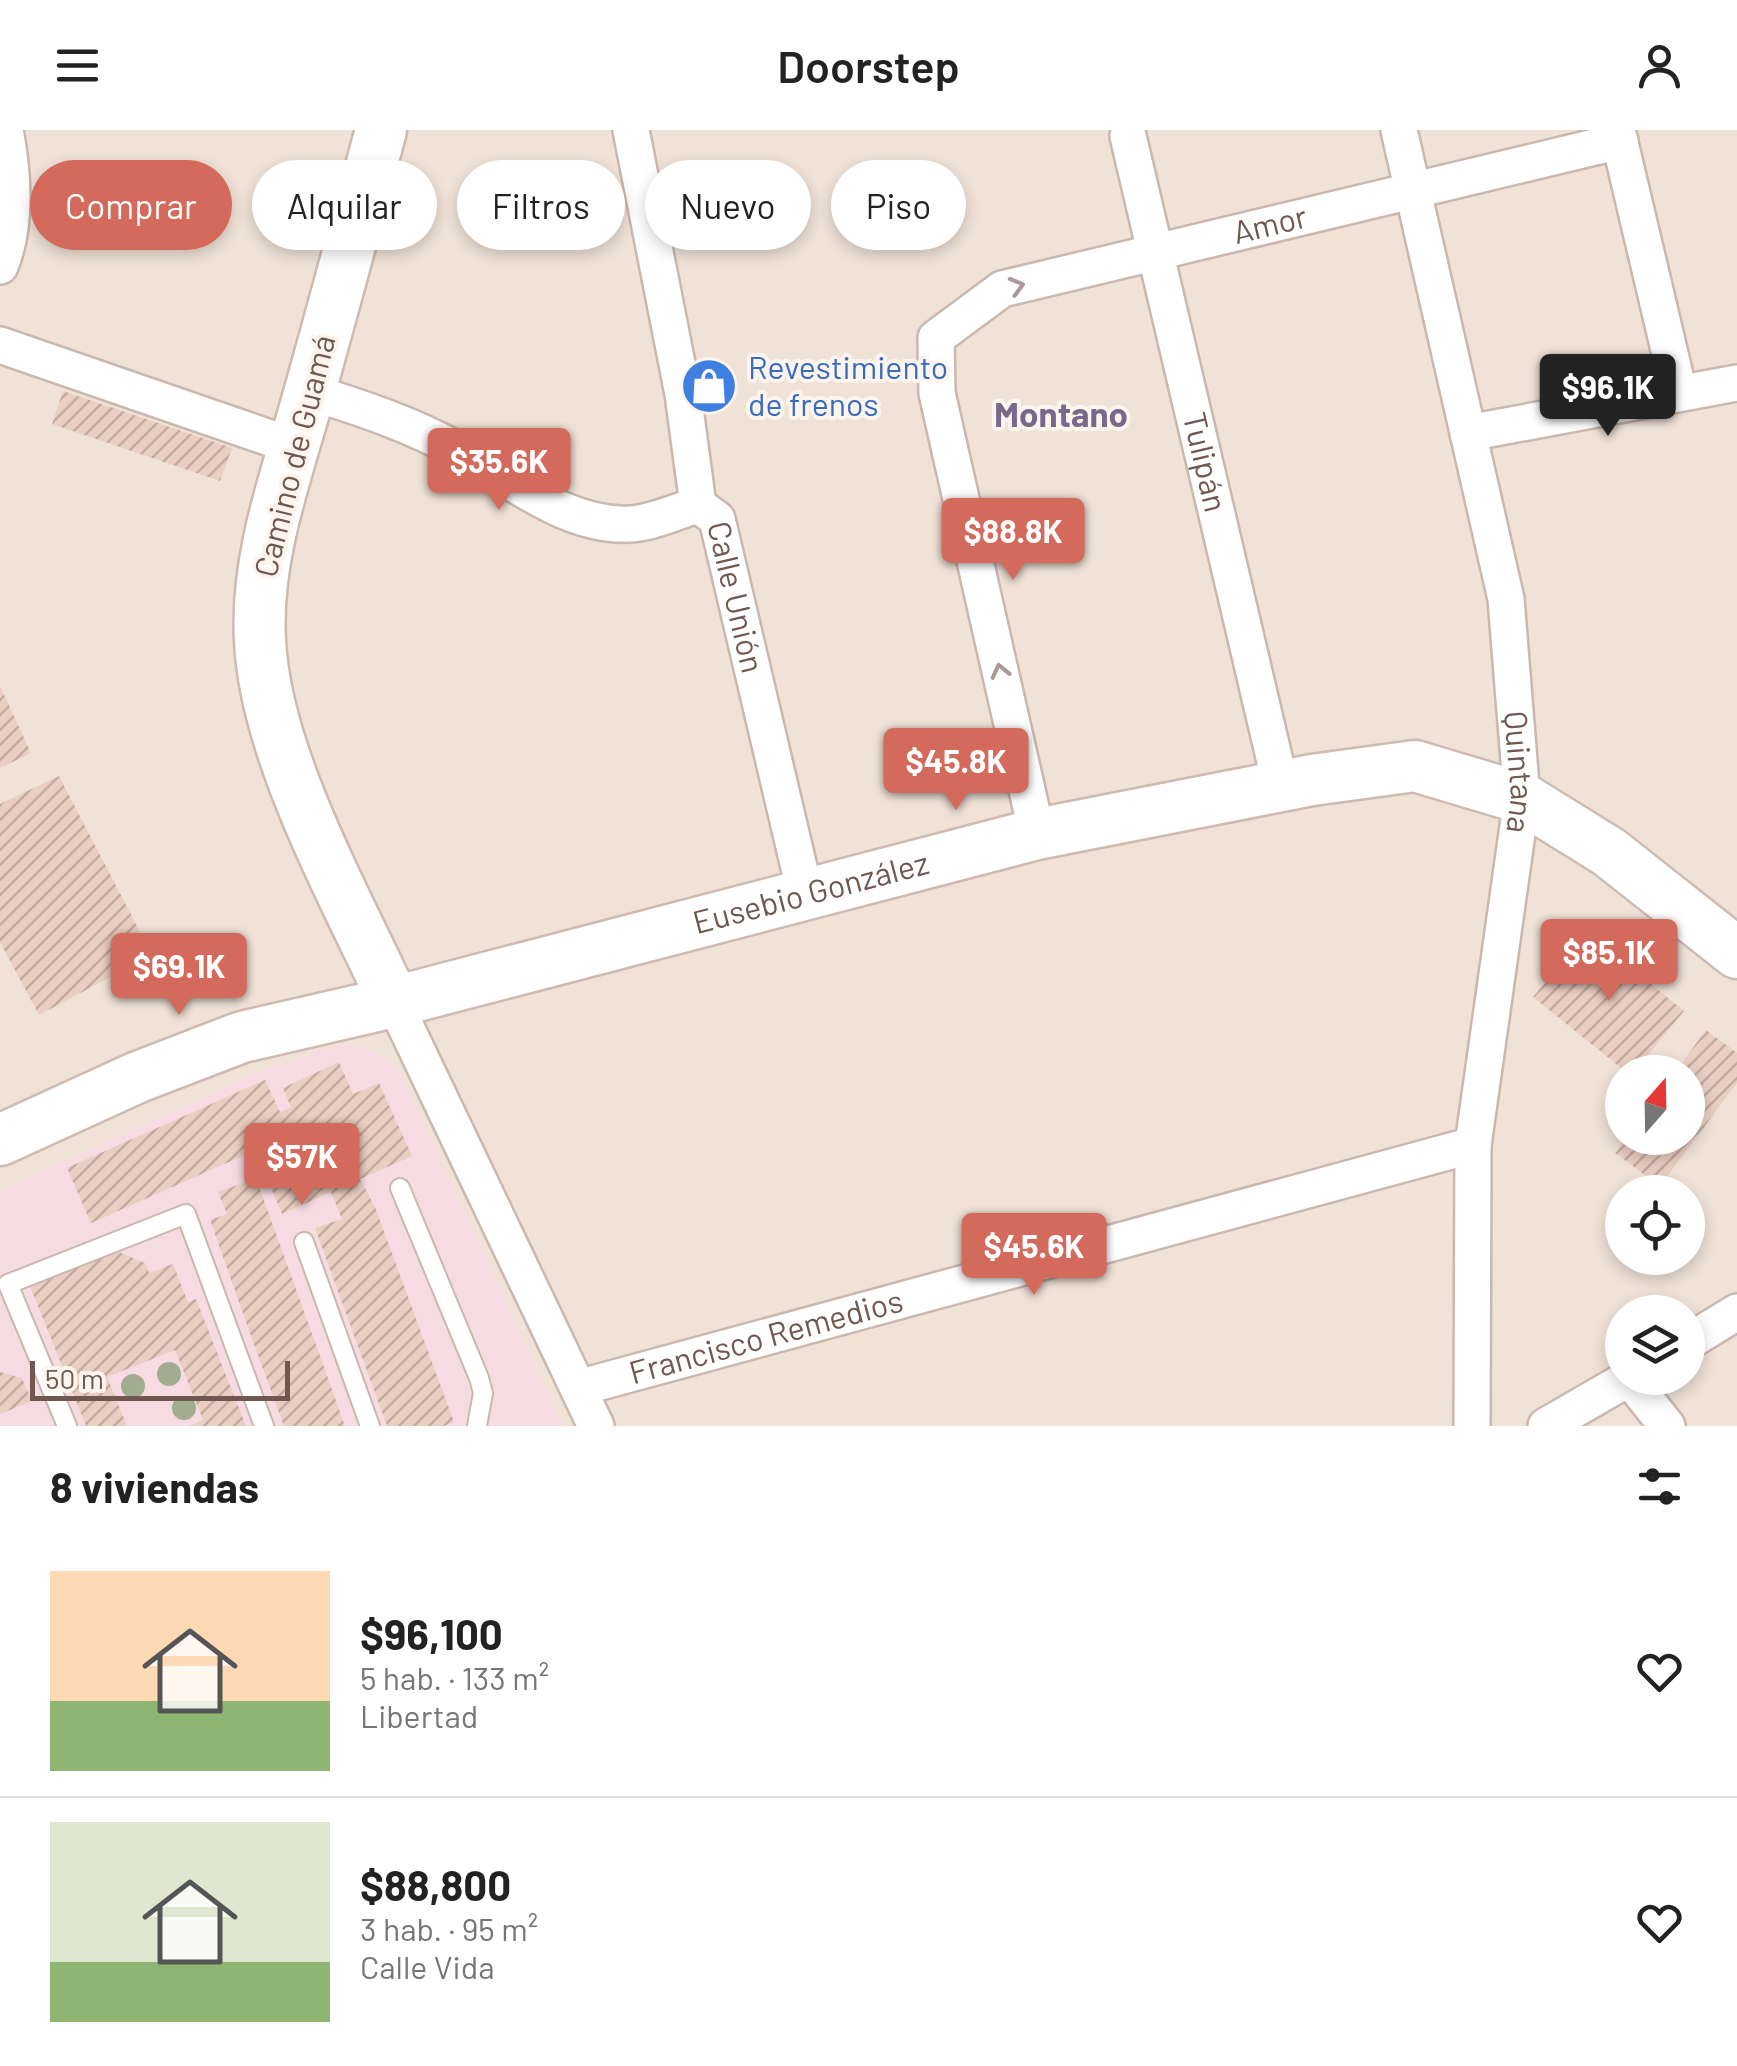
<!DOCTYPE html>
<html lang="es">
<meta charset="utf-8">
<style>
:root{--surface:#fff;--page:#f6f6f6;--text:#222;--muted:#767676;--line:#e0e0e0;--accent:#d46a5c}
body{margin:0;font-family:Barlow,sans-serif;background:var(--page);color:var(--text);height:100vh;display:flex;flex-direction:column;font-size:38px;white-space:nowrap}
*{box-sizing:border-box;margin:0}
p{font-size:32px;color:var(--muted)}
.icon{flex:none;width:55px;height:55px;fill:none;stroke:currentColor;stroke-width:2;stroke-linecap:round;stroke-linejoin:round}
.map{position:relative;height:1296px;overflow:hidden}
.sheet{display:flex;flex-direction:column;background:var(--surface);flex:1}
.sheet>*{flex:none}
.top-card{position:absolute;left:30px;top:30px;width:1000px;height:90px;display:flex;gap:20px}
.needle{width:65px;rotate:20deg}
.tools{position:absolute;left:1605px;top:925px;display:grid;gap:20px}
.tools a{display:grid;place-items:center;width:100px;height:100px;border-radius:50%;background:var(--surface);box-shadow:0 5px 15px #0003;font-size:50px}
.scale{position:absolute;left:30px;bottom:25px;width:260px;box-sizing:border-box;padding-left:10px;border:5px solid #70574f;border-top:0;font-size:28px;line-height:35px;white-space:nowrap;color:#70574f;-webkit-text-stroke:8px #fdf5ed;paint-order:stroke}
.price{position:absolute;translate:-50% -85px;padding:0 22px;border-radius:10px;background:var(--accent);color:#fff;font-size:32px;line-height:65px;filter:drop-shadow(0 2px 5px #0008)}
.price::after{content:'';position:absolute;left:50%;top:60px;width:30px;height:22px;margin-left:-15px;background:inherit;clip-path:polygon(0 0,100% 0,50% 100%)}
.price.on{background:#222;color:#fff}
ul{padding:0;list-style:none}
li{display:flex;align-items:center;gap:30px;height:250px;padding:0 50px}
li+li{border-top:2px solid var(--line)}
li span{display:grid;place-items:center;flex:none;width:280px;height:200px;border-radius:0px;color:#555}
li>.icon{margin-inline-start:auto}
span .icon{width:120px;height:120px;fill:#fffc;stroke-width:1}
li b{font-size:42px}
h2{display:flex;justify-content:space-between;align-items:center;height:120px;padding:0 50px;font-size:42px}
.pill{padding:0 35px;border-radius:45px;background:var(--surface);box-shadow:0 5px 15px #0003;font-size:35px;line-height:90px}
.pill.on{background:var(--accent);color:#fff}
header{display:flex;justify-content:space-between;align-items:center;height:130px;padding:0 50px;background:var(--surface);font-size:45px;font-weight:600}
.map>svg:first-child{display:block}
.residential{fill:#f0e2d7;fill-rule:evenodd}
.medical{fill:#f6dce2}
.building{fill:url(#building-hatch)}
.lines{fill:none;stroke-linecap:round;stroke-linejoin:round}
.lane-casing{stroke:#cab8af;stroke-width:22}
.street-casing{stroke:#cab8af;stroke-width:40}
.secondary-casing{stroke:#cebab0;stroke-width:55}
.lane{stroke:#fff;stroke-width:18}
.street{stroke:#fff;stroke-width:35}
.secondary{stroke:#fff;stroke-width:50}
.tree{fill:#a2ac90}
.oneway{stroke:#a99a95}
.labels{text-anchor:middle;stroke-width:8;stroke-linejoin:round;paint-order:stroke}
.street-label{font-size:32px;fill:#70574f;stroke:#fdf5ed}
.shop-label{font-size:32px;fill:#366cbe;stroke:#fdf5ed;text-anchor:start}
.neighbourhood-label{font-size:35px;font-weight:bold;fill:#7b668c;stroke:#fdf5ed}
</style>
<header><svg class="icon" aria-label="menu" viewBox="0 0 24 24"><path d="M4 6h16M4 12h16M4 18h16"/></svg>Doorstep<svg class="icon" aria-label="person" viewBox="0 0 24 24"><circle cx="12" cy="8" r="4"/><path d="M4 21q1-7 8-7t8 7"/></svg></header>
<div class="map">
<svg width="1737" height="1296" viewBox="0 0 1737 1296">
<defs>
<pattern id="building-hatch" width="6" height="6" patternUnits="userSpaceOnUse" patternTransform="scale(2.5)"><rect width="6" height="6" fill="#ebcec2"/><path d="M-1 1l2-2M0 6l6-6M5 7l2-2" fill="none" stroke="#c3aaa0"/></pattern>
</defs>
<rect width="100%" height="100%" fill="#f9f1e7"/>
<path class="residential" d="M0,0H1737V1296H0ZM1622,942H1688V1008H1622ZM1622,1062H1688V1128H1622ZM1622,1182H1688V1248H1622Z"/>
<path class="medical" d="M341,914L362,918L383,927L400,943L563,1296H0V1061L263,940Z"/>
<path class="building" d="M63,261L232,318L220,351L52,294Z
M0,556L31,623L0,638Z
M59,646L152,825L39,885L0,812V674Z
M1587,802L1684,881L1634,942H1626L1533,867Z
M1706,900L1737,923V953L1660,1056L1615,1023L1626,1008H1688V942H1675Z
M339,932L353,964L379,953L412,1026L360,1049L375,1077L454,1292L444,1296H387L315,1098L342,1089L331,1062L282,1084L269,1053L288,1045L276,1019L293,1012L290,1005L91,1093L67,1038L265,950L280,982L291,977L283,958Z
M256,1048L306,1187L345,1296H284L251,1206L210,1090L227,1084L218,1062Z
M119,1122L145,1133L149,1143L173,1134L188,1172L196,1169L246,1296H190L203,1290L175,1220L107,1247L127,1296H86L30,1156Z
M0,1242L22,1248L32,1271L0,1284Z"/>
<g class="lines">
<g class="lane-casing">
<path id="lane" d="M400,1058L479,1248L483,1263L477,1296
M304,1112L370,1296
M67,1296L8,1154L186,1084L264,1296"/>
</g>
<g class="street-casing">
<g id="street">
<path id="s1" d="M631,0L683,264L698,375L717,389L805,763"/>
<path id="s2" d="M1399,0L1506,469L1522,668L1473,1015L1472,1296"/>
<path d="M1617,0L1679,262"/>
<path id="s3" d="M1128,6L1281,657"/>
<path d="M0,136C17,95 13,42 5,0"/>
<path d="M0,215L293,316"/>
<path d="M310,262C362,278 413,295 461,322C514,351 567,397 630,394C652,393 677,381 698,375"/>
<path d="M1468,303L1737,253"/>
<path id="s4" d="M1037,704L937,263L936,208L1002,159L1620,11"/>
<path d="M394,872L596,1296"/>
<path d="M1688,1212L1737,1182"/>
<path d="M1629,1248L1667,1296"/>
<path id="s5" d="M578,1258L1473,1015"/>
<path d="M1546,1296L1629,1248"/>
</g>
</g>
<g class="secondary-casing">
<g id="secondary">
<path d="M381,0C358,86 335,172 311,257C289,339 255,424 260,510C265,625 346,767 394,872"/>
<path id="s6" d="M0,1010L138,947L242,907L394,872L1037,704L1312,650L1415,636L1522,668L1609,722L1737,823"/>
</g>
</g>
<use href="#lane" class="lane"/>
<use href="#street" class="street"/>
<use href="#secondary" class="secondary"/>
</g>
<g class="tree">
<circle cx="169" cy="1244" r="12"/>
<circle cx="133" cy="1256" r="12"/>
<circle cx="184" cy="1278" r="12"/>
</g>
<defs><path id="oneway-chevron" d="M-2-3.5L2.5 0L-2 3.5" fill="none" stroke-width="1.6" stroke-linecap="round" stroke-linejoin="round" transform="scale(2.5)"/></defs>
<g class="oneway">
<use href="#oneway-chevron" transform="translate(1017 156) rotate(-16)"/>
<use href="#oneway-chevron" transform="translate(1000 541) rotate(-103)"/>
</g>
<defs>
<g id="shop-disc" transform="scale(2.875)"><circle r="9.5" fill="#3f7fe0" stroke="#fdf5ed"/><path d="M-5-2.5h2.3a2.7 3.5 0 0 1 5.4 0H5L5.5 6h-11ZM-1.5-2.5h3a1.5 2.3 0 0 0-3 0Z" fill="#fff"/></g>
</defs>
<g fill-rule="evenodd">
<use href="#shop-disc" x="709" y="256"/>
</g>
<g class="labels">
<g class="street-label">
<text dy="11" stroke="none"><textPath href="#s4" startOffset="865">Amor</textPath></text>
<text transform="translate(295 326) rotate(-76)" y="11">Camino de Guamá</text>
<text dy="11" stroke="none"><textPath href="#s3" startOffset="335">Tulipán</textPath></text>
<text dy="11" stroke="none"><textPath href="#s1" startOffset="485">Calle Unión</textPath></text>
<text dy="11" stroke="none"><textPath href="#s2" startOffset="655">Quintana</textPath></text>
<text dy="11" stroke="none"><textPath href="#s6" startOffset="850">Eusebio González</textPath></text>
<text dy="11" stroke="none"><textPath href="#s5" startOffset="195">Francisco Remedios</textPath></text>
</g>
<g class="shop-label">
<text x="748" y="249">Revestimiento<tspan x="748" dy="37">de frenos</tspan></text>
</g>
<g class="neighbourhood-label">
<text x="1061" y="297">Montano</text>
</g>
</g>
</svg>
<div class="tools">
<a><svg class="needle" viewBox="-14 -14 28 28"><path d="M0-13l5 13h-10z" fill="#e53935"/><path d="M0 13l5-13h-10z" fill="#767676"/></svg></a>
<a><svg class="icon" aria-label="locate" viewBox="0 0 24 24"><circle cx="12" cy="12" r="6"/><path d="M12 2v4M12 18v4M2 12h4M18 12h4"/></svg></a>
<a><svg class="icon" aria-label="layers" viewBox="0 0 24 24"><path d="M12 4l9 5-9 5-9-5zM3 14l9 5 9-5"/></svg></a>
</div>
<div class="scale">50 m</div>
<b class="price on" style="left:1608px;top:309px">$96.1K</b>
<b class="price" style="left:499px;top:383px">$35.6K</b>
<b class="price" style="left:1013px;top:453px">$88.8K</b>
<b class="price" style="left:956px;top:683px">$45.8K</b>
<b class="price" style="left:1609px;top:874px">$85.1K</b>
<b class="price" style="left:179px;top:888px">$69.1K</b>
<b class="price" style="left:302px;top:1078px">$57K</b>
<b class="price" style="left:1034px;top:1168px">$45.6K</b>
<div class="top-card">
<a class="pill on">Comprar</a>
<a class="pill">Alquilar</a>
<a class="pill">Filtros</a>
<a class="pill">Nuevo</a>
<a class="pill">Piso</a>
</div>
</div>
<section class="sheet">
<h2>8 viviendas<svg class="icon" aria-label="filters" viewBox="0 0 24 24"><path d="M4 7h16M4 17h16"/><circle cx="9" cy="7" r="2"/><circle cx="15" cy="17" r="2"/></svg></h2>
<ul>
<li><span style="background:linear-gradient(#ffd9b3 65%,#8fb573 0)"><svg class="icon" aria-label="home" viewBox="0 0 24 24"><path d="M3 11l9-7 9 7M6 9v11h12V9"/></svg></span><div><b>$96,100</b><p>5 hab. · 133 m²</p><p>Libertad</p></div><svg class="icon" aria-label="heart" viewBox="0 0 24 24"><path d="M12 20l-8-8c-3-5 5-10 8-4 3-6 11-1 8 4z"/></svg></li>
<li><span style="background:linear-gradient(#dfe7d0 70%,#8fb573 0)"><svg class="icon" aria-label="home" viewBox="0 0 24 24"><path d="M3 11l9-7 9 7M6 9v11h12V9"/></svg></span><div><b>$88,800</b><p>3 hab. · 95 m²</p><p>Calle Vida</p></div><svg class="icon" aria-label="heart" viewBox="0 0 24 24"><path d="M12 20l-8-8c-3-5 5-10 8-4 3-6 11-1 8 4z"/></svg></li>
</ul>
</section>
